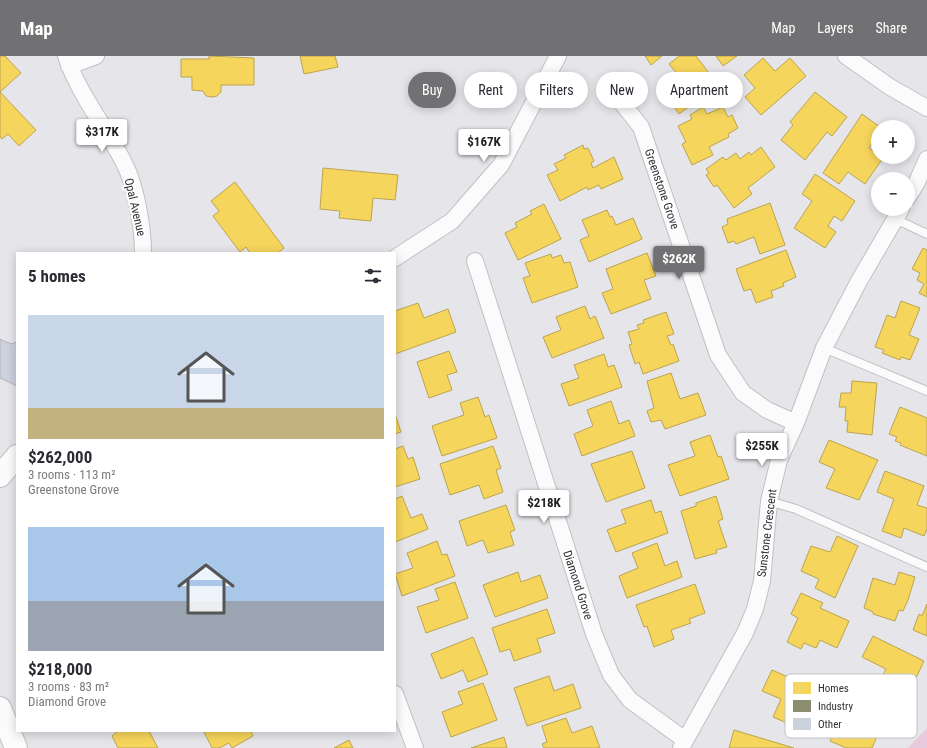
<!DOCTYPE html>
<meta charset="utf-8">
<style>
:root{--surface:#fff;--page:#f7f7f7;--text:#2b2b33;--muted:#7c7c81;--accent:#717174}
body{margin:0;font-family:"Roboto Condensed",sans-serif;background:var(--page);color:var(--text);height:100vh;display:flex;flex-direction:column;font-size:15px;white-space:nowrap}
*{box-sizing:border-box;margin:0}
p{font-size:13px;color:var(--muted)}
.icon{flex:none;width:22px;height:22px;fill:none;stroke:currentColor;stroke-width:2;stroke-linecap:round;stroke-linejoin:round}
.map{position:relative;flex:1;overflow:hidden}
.side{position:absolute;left:16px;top:196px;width:380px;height:480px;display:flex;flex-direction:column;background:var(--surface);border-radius:0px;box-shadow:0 2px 10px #0003}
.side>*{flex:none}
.banner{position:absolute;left:408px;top:16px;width:380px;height:36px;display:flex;gap:8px}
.buttons{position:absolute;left:871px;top:64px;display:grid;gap:8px}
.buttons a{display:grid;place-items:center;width:44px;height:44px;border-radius:50%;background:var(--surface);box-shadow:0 2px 10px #0003;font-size:20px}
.price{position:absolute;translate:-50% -34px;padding:0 9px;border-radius:4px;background:#fff;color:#222;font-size:13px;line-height:26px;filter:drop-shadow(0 1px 2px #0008)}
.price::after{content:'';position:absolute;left:50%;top:24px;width:12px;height:9px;margin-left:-6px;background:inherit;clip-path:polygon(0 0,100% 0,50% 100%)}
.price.current{background:var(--accent);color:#fff}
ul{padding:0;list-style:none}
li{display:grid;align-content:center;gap:8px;height:212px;padding:0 12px}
li span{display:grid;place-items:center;height:124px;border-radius:0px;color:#555}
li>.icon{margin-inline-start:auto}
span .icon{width:72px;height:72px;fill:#fffc;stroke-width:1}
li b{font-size:17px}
h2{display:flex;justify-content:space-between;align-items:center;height:48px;padding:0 12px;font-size:17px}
.tag{padding:0 14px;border-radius:18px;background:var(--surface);box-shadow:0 2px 10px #0003;font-size:14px;line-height:36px}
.tag.current{background:var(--accent);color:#fff}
header{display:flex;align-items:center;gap:24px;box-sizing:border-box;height:56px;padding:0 20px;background:var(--accent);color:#fff}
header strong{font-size:19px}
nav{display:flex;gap:22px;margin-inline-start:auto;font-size:14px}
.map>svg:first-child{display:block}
.green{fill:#e8cade}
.homes{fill:#f6d55c;stroke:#bba450}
.building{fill:#cbd1dd;stroke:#b5b6b8}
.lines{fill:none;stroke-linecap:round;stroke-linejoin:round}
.service-casing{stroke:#c1c1c4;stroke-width:10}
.minor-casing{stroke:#c1c1c4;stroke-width:18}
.trunk-casing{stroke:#c1c1c4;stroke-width:24}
.service{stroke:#fbfbfc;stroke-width:8}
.minor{stroke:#fbfbfc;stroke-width:16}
.trunk{stroke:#fbfbfc;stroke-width:22}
.labels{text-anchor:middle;stroke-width:4;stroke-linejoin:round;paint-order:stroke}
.street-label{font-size:12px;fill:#323235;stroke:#fff}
.key{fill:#fff;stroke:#c2c2c2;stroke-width:1}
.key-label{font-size:11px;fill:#323235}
</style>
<header>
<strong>Map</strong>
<nav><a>Map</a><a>Layers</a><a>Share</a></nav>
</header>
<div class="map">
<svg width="927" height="692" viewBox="0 0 927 692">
<rect width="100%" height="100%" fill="#e5e5ea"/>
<path class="green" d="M927,672V692H908Z"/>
<path class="homes" d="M0,0H5L21,17L0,36L36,74L19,90L8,78L2,83L0,81Z
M209,0L254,2V29H221V36L217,40L212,41L206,40L203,35L192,34V21H181V3H209Z
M300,0H335L338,11L304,18Z
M645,0H662L651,9Z
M679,0H696L718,29L679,58L666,39L683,25L669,8Z
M716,0H737L723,10Z
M763,2L775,15L790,2L806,20L761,59L745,41L755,32L744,19Z
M815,36L847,61L832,80L827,76L805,104L781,84L793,69L790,66Z
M703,51L707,58L723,51L728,61L732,59L738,72L728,78L729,81L709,91L713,99L692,109L682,88L686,86L678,70L692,63L690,59Z
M862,58L880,71H878V78L869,92L878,98V101L883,102L865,128L848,116L839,128L823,117Z
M583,89L584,93L588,92L594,105L591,107L593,112L614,101L623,123L601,133L599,129L588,134L587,131L560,145L547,119L558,114L554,108L566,102L564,99Z
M761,91L775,111L748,132L752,138L734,152L717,129L714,131L706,119L709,117L706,113L723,101L726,104L736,97L740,103L749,96L751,99Z
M323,112L398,119L395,144L373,142L371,165L339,162L340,155L320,153Z
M815,118L855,145L842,165L834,160L828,170L836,176L825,192L794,172L812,145L802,138Z
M235,126L284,192L278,197H250L246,191L240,196L213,160L219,155L211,145Z
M770,147L785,189L760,198L754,181L736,188L734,185L728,187L722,171L728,168L727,163Z
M544,148L561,183L518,204L505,177L517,171L515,167L532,158L530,155Z
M607,154L610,161L612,160L616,169L633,162L642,183L589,206L580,184L589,180L582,164Z
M923,192L927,194V241L919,237L924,228L917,224L920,217L912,213Z
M786,194L796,221L783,227L784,230L771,235L773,241L756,247L751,233L744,235L736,213Z
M647,197L656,220L644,224L651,243L611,258L602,237L613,233L606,213Z
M551,198L552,202L561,199L564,207L570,206L578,231L532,247L523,222L530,220L525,207Z
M901,245L920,252L909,279L919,283L910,304L901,301L900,304L882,297L884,294L875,291L887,259L895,262Z
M418,247L424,262L448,253L456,276L395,298V255Z
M585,250L590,263L595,260L604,282L552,302L543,281L561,274L556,261Z
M666,256L674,278L667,280L671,289L673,288L679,305L643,318L639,306L635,308L629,289L632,288L628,276L639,273L637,269L644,267L643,264Z
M449,295L457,316L447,319L452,334L429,342L417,306Z
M604,298L608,311L614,309L622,331L569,350L561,328L579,322L574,309Z
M671,317L680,343L698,337L706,359L665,373L661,364L651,366L647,355L654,352L647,325Z
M852,325L877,327L872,379L847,376L848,365H845L846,351H839L841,337H851Z
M478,341L485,361L489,359L497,382L442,400L432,370L464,359L460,347Z
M611,345L619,368L629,364L635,380L582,400L574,378L593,370L587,354Z
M900,351L927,362V400L900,389L901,387L895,385L897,381L889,378Z
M395,358L401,376L395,378Z
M710,379L718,401L721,400L729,423L680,440L668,409L695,400L690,386Z
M829,384L878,404L859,444L826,432L835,413L819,406Z
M403,390L408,403L413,401L420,423L395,431V393Z
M493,390L501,412L496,414L503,436L484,443L479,429L450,439L440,408Z
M632,395L645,432L606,446L591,408Z
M885,415L924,430L917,449L927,452V473L924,480L904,472L901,482L882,475L894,443L877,436Z
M402,440L411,462L422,458L428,473L395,486V443Z
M716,440L723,463L718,465L727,491L716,494L717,497L695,503L681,455L696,450V447Z
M651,444L655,457L661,455L668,477L616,496L607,474L626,467L621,454Z
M506,449L515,474L510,476L514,489L488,497L483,484L467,490L459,465Z
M837,480L858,490L835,542L815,532L819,523L801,515L811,490L830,496Z
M437,485L442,499L447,498L455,520L402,540L395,518L413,512L407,497Z
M657,487L665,510L677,505L682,521L627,542L619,520L638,512L632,497Z
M518,516L521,526L540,519L548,542L495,561L483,529Z
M899,516L915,521L908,544L903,555L899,554L895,565L873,558V556L864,552L873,522L895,529Z
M455,526L468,562L426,577L417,551L439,544L435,533Z
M695,528L705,557L689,563L691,567L671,574L674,583L654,591L647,570L644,571L636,549Z
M801,537L823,547L820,552L849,565L837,592L820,584L816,592L804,587L801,593L787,586L798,562L791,558Z
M927,548V580L913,574L919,558L922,560Z
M547,553L555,577L537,583L541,596L514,605L510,593L500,596L492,572Z
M873,580L924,605L905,645L879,632L885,620L883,619L886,613L862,601Z
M473,581L488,618L468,626L463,614L441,623L431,598Z
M772,614L828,638L821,654L807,648L796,671L773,661L781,643L762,635Z
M549,620L554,635L573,628L581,652L527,670L514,632Z
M483,627L497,664L451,681L442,656L463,648L458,636Z
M862,657L883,666L872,692H846L830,685L840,662L857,669Z
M566,662L572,677L592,670L600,692H544L542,688L547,686L542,670Z
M734,674L794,692H729Z
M118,675H149L158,692H118L112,680Z
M207,675H251L253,680L232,692L229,687L219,692H212L204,676Z
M504,681L507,692H471Z
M349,684L353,692H334Z"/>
<path class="building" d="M0,283L11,288L17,286V330L0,322Z"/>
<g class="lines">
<g class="service-casing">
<path id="service" d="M895,163L927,178
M824,292L927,335
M769,445L796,453L927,511"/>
</g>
<g class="minor-casing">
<path id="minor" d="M66,0C79,39 106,71 124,107C136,130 143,171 143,197
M846,0L890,31L927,52
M69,10L96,0
M610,32L641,71L718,299L743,337L767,354L796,367
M908,141L917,126L927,103
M395,202L452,165L501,109L558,0
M475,205L594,578L611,619L630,644L685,684
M395,638L415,692
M681,692L745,577L755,553L762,525L769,445L779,404L796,367L824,292L859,225L901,153"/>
</g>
<g class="trunk-casing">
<path id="trunk" d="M0,420L17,400
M0,652L16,692"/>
</g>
<use href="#service" class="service"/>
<use href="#minor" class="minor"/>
<use href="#trunk" class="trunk"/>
</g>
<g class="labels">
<g class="street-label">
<text transform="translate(662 133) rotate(71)" y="4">Greenstone Grove</text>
<text transform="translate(135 151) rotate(77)" y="4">Opal Avenue</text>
<text transform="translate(767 477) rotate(-83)" y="4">Sunstone Crescent</text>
<text transform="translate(578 529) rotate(72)" y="4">Diamond Grove</text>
</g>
</g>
<rect x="785" y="618" width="132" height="64" rx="6" class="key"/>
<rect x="793" y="626" width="18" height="12" fill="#f6d55c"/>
<rect x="793" y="644" width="18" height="12" fill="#8c8c6e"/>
<rect x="793" y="662" width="18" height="12" fill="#cbd1dd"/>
<g class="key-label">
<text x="818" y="636">Homes</text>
<text x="818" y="654">Industry</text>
<text x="818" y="672">Other</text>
</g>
</svg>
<div class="buttons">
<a>+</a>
<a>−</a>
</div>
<b class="price" style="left:102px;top:97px">$317K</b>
<b class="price" style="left:484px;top:107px">$167K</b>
<b class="price current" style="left:679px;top:224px">$262K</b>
<b class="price" style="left:762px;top:411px">$255K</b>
<b class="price" style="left:544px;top:468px">$218K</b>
<div class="banner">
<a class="tag current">Buy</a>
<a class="tag">Rent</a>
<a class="tag">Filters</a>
<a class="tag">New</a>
<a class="tag">Apartment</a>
</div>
<section class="side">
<h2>5 homes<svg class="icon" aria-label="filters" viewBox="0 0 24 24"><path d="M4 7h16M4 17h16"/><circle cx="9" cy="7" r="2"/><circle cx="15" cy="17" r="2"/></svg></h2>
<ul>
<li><span style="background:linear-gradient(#c9d6e8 75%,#c2b280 0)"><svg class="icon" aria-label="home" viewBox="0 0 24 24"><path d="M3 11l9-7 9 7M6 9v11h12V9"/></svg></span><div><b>$262,000</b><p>3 rooms · 113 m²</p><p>Greenstone Grove</p></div></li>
<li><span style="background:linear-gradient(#a9c7e8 60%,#9aa5b1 0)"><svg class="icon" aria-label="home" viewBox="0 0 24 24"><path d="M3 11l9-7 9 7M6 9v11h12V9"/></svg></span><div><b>$218,000</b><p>3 rooms · 83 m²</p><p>Diamond Grove</p></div></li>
</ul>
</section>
</div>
